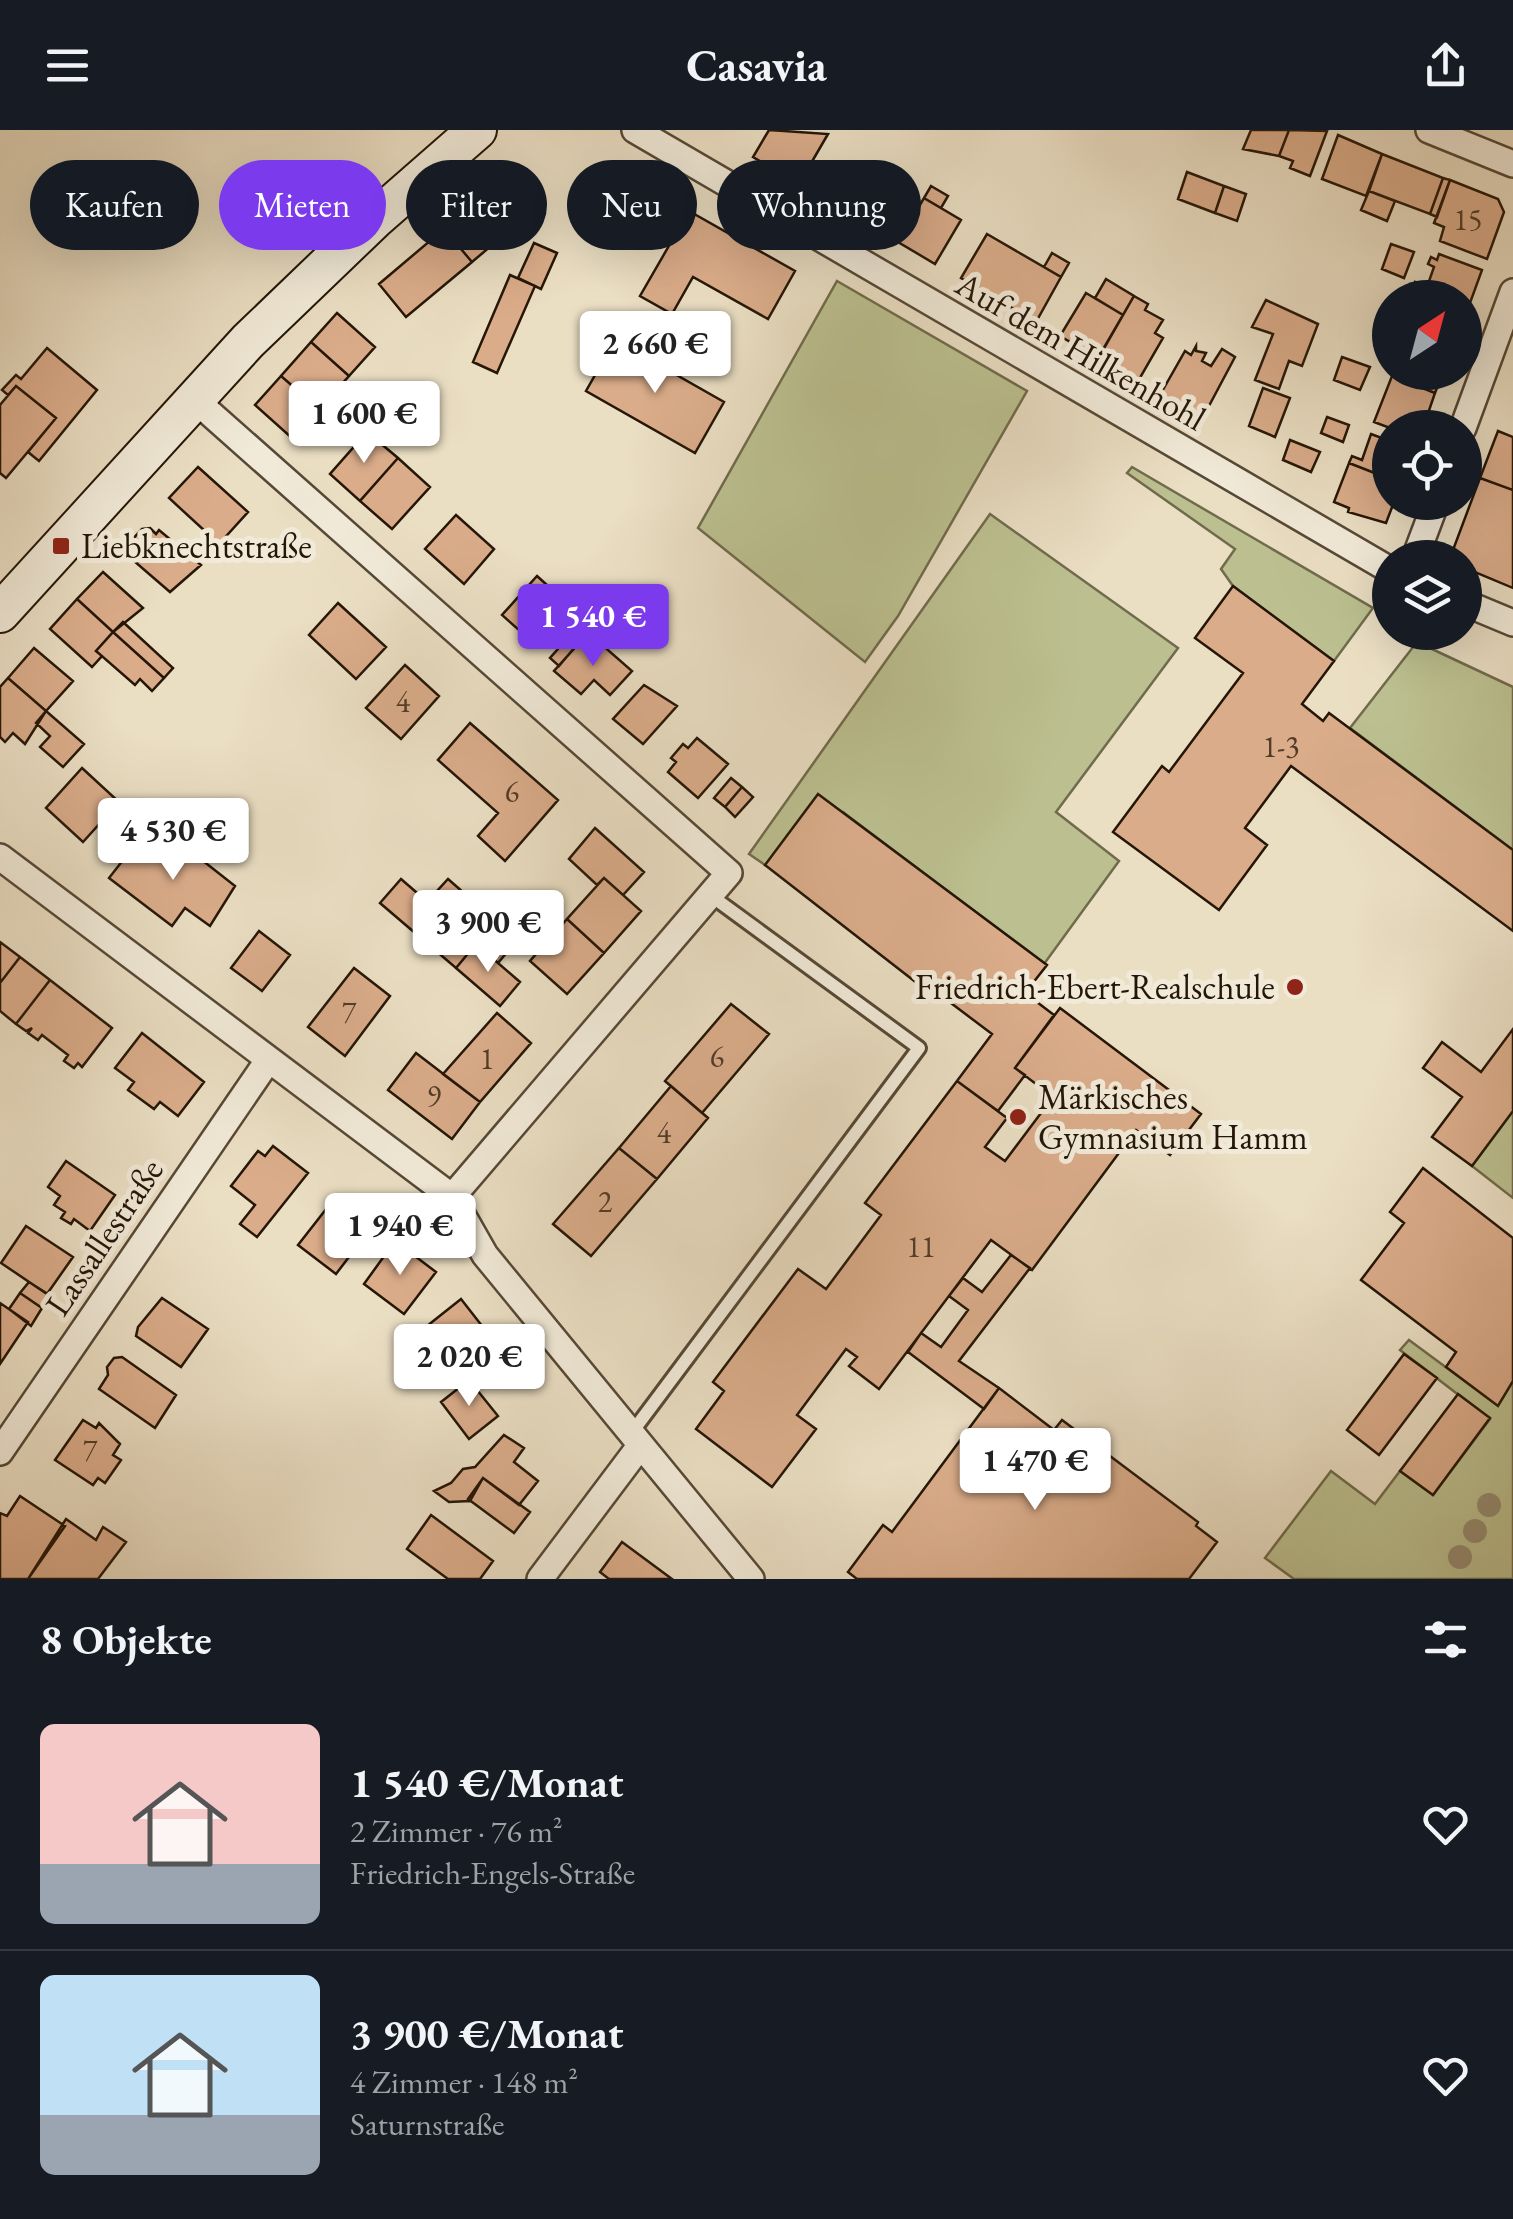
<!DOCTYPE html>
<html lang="de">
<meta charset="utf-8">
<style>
:root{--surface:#171b24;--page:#242831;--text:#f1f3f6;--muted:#9ea1a6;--line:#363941;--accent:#7c3aed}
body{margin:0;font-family:"EB Garamond",serif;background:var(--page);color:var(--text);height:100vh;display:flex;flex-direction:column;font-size:38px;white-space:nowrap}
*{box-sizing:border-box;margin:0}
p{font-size:32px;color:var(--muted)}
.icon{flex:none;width:55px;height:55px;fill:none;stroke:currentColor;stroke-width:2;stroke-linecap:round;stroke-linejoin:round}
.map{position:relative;height:1449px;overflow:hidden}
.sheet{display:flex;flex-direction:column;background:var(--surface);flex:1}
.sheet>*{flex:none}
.hud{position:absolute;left:30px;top:30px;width:1000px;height:90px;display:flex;gap:20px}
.needle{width:65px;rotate:36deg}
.controls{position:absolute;left:1372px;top:150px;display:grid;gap:20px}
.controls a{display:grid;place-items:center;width:110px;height:110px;border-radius:50%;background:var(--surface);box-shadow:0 10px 40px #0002;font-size:50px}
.price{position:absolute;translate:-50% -85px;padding:0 22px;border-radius:10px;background:#fff;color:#222;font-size:32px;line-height:65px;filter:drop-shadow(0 2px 5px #0008)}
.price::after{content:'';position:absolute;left:50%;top:60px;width:30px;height:22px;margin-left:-15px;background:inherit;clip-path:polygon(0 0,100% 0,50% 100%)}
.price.active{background:var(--accent);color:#fff}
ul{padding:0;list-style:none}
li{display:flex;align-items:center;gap:30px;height:250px;padding:0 40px}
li+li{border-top:2px solid var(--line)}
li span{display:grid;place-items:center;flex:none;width:280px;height:200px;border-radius:15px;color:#555}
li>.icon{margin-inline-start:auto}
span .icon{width:120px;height:120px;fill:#fffc;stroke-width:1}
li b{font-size:42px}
h2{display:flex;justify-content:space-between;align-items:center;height:120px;padding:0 40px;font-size:42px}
.tag{padding:0 35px;border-radius:45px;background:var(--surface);box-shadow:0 10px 40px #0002;font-size:35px;line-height:90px}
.tag.active{background:var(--accent);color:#fff}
header{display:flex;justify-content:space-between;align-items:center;height:130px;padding:0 40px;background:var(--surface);font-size:45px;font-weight:700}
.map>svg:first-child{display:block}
.green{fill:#bcc090;stroke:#706b4c;stroke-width:2.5}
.building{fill:#daac8a;stroke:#251607;stroke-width:2.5}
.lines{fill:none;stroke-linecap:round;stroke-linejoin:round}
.lane-casing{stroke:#564836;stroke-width:18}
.street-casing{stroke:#564836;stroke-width:30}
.secondary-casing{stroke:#251607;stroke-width:42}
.lane{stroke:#f1ead8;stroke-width:12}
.street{stroke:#f1ead8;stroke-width:25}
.secondary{stroke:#f1ead8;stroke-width:38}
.tree{fill:#968c72}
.poi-dot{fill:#8f2418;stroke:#f1ead8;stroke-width:4}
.labels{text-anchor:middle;stroke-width:10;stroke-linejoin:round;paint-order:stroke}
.number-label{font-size:30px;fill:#523c28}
.street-label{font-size:35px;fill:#251607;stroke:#f1ead8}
.poi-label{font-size:35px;fill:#251607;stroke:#f1ead8;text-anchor:start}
</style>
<header><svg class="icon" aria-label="menu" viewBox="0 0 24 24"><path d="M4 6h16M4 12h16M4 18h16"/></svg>Casavia<svg class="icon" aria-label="share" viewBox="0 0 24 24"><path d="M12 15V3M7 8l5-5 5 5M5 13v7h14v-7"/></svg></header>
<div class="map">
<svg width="1513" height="1449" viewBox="0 0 1513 1449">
<rect width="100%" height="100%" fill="#eadec3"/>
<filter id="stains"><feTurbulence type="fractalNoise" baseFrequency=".002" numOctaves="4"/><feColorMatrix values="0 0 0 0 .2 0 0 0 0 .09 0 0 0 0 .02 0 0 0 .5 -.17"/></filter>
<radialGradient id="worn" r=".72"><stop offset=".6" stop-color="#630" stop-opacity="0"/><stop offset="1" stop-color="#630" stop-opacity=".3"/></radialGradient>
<path class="green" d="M837,151L1027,261L898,486L865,532L698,398Z
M1132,337L1373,478L1334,531L1233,456L1221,439L1235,419L1127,343Z
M990,384L1178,518L1056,682L1119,731L1044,834L843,682L765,735L749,724Z
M1417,512L1513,557V720L1350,598Z
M1513,981V1068L1472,1036Z
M1409,1210L1497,1275L1513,1251V1449H1294L1265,1428L1331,1341L1375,1374L1400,1341L1433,1365L1490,1289L1400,1220Z"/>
<path class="building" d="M769,0L828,4L799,54L753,27Z
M1251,0H1289L1279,26L1243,19Z
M1289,0L1327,1L1310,46L1290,38L1293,31L1279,26Z
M1338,5L1382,24L1366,66L1322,49Z
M1382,24L1443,48L1430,84L1369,61Z
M862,35L889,46L887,50L897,56L873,97L848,87L850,84L838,76Z
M1187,42L1224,56L1215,83L1178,69Z
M510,44L537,77L472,132L444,99Z
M1443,48L1450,50L1437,87L1430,84Z
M1450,50L1498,69L1504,82L1487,129L1440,111L1444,97L1434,93Z
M931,56L948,66L941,78L924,68Z
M1224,56L1246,64L1237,91L1215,83Z
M1369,61L1395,71L1387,91L1361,80Z
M924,68L961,90L935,134L898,112Z
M689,81L795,141L768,189L693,147L672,184L640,166Z
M444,99L472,132L406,187L379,154Z
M987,104L1061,147L1036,192L961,148Z
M534,113L557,123L541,159L518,148Z
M1391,114L1414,122L1404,148L1382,139Z
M1052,123L1069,133L1061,147L1044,137Z
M1439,124L1482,140L1470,173L1427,157L1434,137L1428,134L1431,127L1437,130Z
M510,145L535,156L497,243L473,232Z
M1106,149L1134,166L1123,185L1095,168Z
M1415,152L1427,157L1455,168H1423L1424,164L1413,159Z
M1086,163L1123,185L1098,228L1060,206Z
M1134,166L1148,174L1145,180L1163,190L1155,203L1163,208L1137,253L1098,229Z
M1266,170L1318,194L1302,236L1289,231L1279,259L1255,250L1273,204L1252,197Z
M337,183L375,217L349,246L311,212Z
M615,210L724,272L695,323L586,261Z
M311,212L349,246L319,279L281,246Z
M1196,216V221L1206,223L1202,231L1211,236L1222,219L1235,227L1202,289L1160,265L1185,221L1191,225Z
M47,218L97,260L39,331L28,322L56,288L16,256L8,265L2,260L16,245L21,249Z
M1342,227L1370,237L1360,260L1334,250Z
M1393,242H1443L1435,263L1392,246Z
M281,246L319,279L293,309L255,275Z
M1392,246L1435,263L1423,298H1390L1374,292Z
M16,256L56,288L6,348L0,343V275Z
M1263,258L1290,268L1275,307L1249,296Z
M1327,287L1349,295L1343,312L1321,303Z
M1498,301L1513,307V360L1480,348Z
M367,302L398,328L360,371L330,344Z
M1371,304L1390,311V349L1349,333L1352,326L1362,330Z
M1290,310L1320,322L1311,342L1283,330Z
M398,328L430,357L392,399L360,371Z
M1349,333L1390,349V372H1394L1386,393L1348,382L1349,378L1334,372Z
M198,337L248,382L219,414L169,368Z
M1480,348L1513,360V458L1465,438V428H1450Z
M456,385L494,419L464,454L425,419Z
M150,398L156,404L159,400L201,435L170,462L127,425L132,420L131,411L142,399Z
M103,442L143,478L113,502L77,469Z
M537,446L570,476L561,487L566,492L536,515L502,485Z
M1233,456L1334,531L1302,574L1323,591L1329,583L1513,720V801L1291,636L1245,698L1267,715L1219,780L1113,702L1162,636L1169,642L1243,543L1195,508Z
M77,469L113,502L96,521L102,526L92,537L50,499Z
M338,473L386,517L356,549L309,505Z
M123,492L173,538L164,548L113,502Z
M113,502L164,548L152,561L140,549L135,555L96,521Z
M566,510L575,517L559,536L550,528Z
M581,511L593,522L600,513L632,541L610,565L594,550L581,564L554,541Z
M34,518L73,551L46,581L8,548Z
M405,535L439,566L401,609L366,578Z
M8,548L46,581L25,614L13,603L5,612L0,607V557Z
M644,555L677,576L643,614L613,589Z
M46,581L84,614L63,637L40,617L50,606L36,593Z
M470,593L558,670L505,731L478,706L498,683L438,630Z
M697,608L728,634L698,668L668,642L676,632L671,628L683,614L688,618Z
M82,638L119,672L83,712L46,678Z
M731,648L742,657L725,677L714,668Z
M742,657L753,667L735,687L725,677Z
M818,664L1047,835L1025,863L1054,885L1015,938L1025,945L998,981L957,951L992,904L927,855L922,857L765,735Z
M595,698L644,742L623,765L604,748L597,755L569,729Z
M174,708L235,756L210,796L185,778L172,796L109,748L138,711L159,728Z
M604,748L641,781L604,823L567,789Z
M401,749L476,814L456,838L380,773Z
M448,749L496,791L476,814L427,772Z
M567,789L604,823L567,864L530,831Z
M496,791L518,809L498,833L476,814Z
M259,801L290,825L262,861L231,838Z
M0,812L20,827L0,853Z
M476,814L520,852L500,876L456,838Z
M20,827L50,850L16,894L0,881V853Z
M354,838L390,866L345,926L308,897Z
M50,850L112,898L82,937L78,933L74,938L64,931L68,925L42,905L38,910L28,903L32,898L26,901L16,894Z
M731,874L769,904L702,983L665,951Z
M1060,878L1201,984L1170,1025L1136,1000L1032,1140L991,1110L879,1259L849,1236L857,1227L846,1219L797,1285L816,1299L772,1357L696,1299L724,1261L713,1252L798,1139L826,1159L881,1085L865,1073L957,951L1007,988L985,1017L1005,1031L1053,967L1015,938Z
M497,883L531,913L480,972L443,944Z
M1513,899V981L1472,1036L1432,1007L1462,967L1423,938L1442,912L1481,942Z
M142,903L204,952L178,986L160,972L154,979L128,960L134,952L115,938Z
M416,923L480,972L452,1009L388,960Z
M671,956L708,988L657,1049L619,1018Z
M273,1016L308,1043L257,1107L240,1094L255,1075L231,1056L258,1021L265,1026Z
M619,1018L657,1049L591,1126L553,1094Z
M66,1031L115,1065L90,1101L74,1089L71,1094L61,1088L65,1082L54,1075L60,1066L48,1057Z
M1423,1038L1513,1108V1251L1498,1276L1446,1237L1456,1222L1361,1150L1404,1093L1390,1082Z
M334,1069L371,1098L336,1144L298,1115Z
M26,1096L73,1127L47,1164L1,1133Z
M395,1111L436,1142L404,1184L364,1154Z
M1011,1125L1030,1138L959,1231L999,1258L984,1279L908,1222L921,1203L941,1217L968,1180L949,1166L963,1148L982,1162Z
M29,1152L51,1166L42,1178L20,1163Z
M20,1163L42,1178L31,1196L9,1179Z
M162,1168L208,1199L181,1237L136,1206L138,1197Z
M461,1169L486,1201L418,1254L404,1236L428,1217L417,1204Z
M0,1173L28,1192L0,1234Z
M1404,1224L1437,1248L1379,1325L1347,1300Z
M122,1227L176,1265L155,1298L99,1259L108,1245L107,1237L114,1228Z
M469,1250L498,1286L469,1309L441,1272Z
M999,1258L1054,1300L1062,1290L1198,1392L1196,1396L1217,1412L1189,1449H857L848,1442L883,1395L892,1402Z
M1458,1264L1490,1288L1433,1365L1400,1341Z
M83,1290L96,1298L99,1293L120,1314L113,1325L121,1330L105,1353L98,1348L93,1355L55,1330Z
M504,1305L524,1318L514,1332L538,1351L519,1375L483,1348L470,1371L449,1372L434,1361L451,1353L463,1339L475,1337Z
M483,1348L530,1382L514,1403L468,1369Z
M20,1366L65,1396L28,1449H0V1383L7,1386Z
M431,1385L493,1431L480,1449H448L407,1419Z
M66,1389L96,1410L103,1397L126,1412L98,1449H28Z
M622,1412L672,1449H609L600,1442Z"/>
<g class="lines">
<g class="lane-casing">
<path id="lane" d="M630,1305L919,918L710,765"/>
</g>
<g class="street-casing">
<path id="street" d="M635,0L1390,440
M1429,0L1513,34
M194,269L729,743L452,1067
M1463,298L1513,162
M1415,428L1436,372
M1465,473L1513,493
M0,727L452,1067L485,1125L751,1449
M0,1322L267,932
M540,1449L640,1316"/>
</g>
<g class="secondary-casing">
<path id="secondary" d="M0,483L248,211L374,90L477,0"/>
</g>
<use href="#lane" class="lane"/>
<use href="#street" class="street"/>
<use href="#secondary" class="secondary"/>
</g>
<g class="tree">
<circle cx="1489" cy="1375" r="12"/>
<circle cx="1475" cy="1401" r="12"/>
<circle cx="1460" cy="1427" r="12"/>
</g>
<g class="poi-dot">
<rect x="51" y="406" width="20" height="20" rx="5"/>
<circle cx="1295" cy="857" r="10"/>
<circle cx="1018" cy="987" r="10"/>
</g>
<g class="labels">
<g class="number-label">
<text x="1468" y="100">15</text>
<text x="403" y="582">4</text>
<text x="1281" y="627">1-3</text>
<text x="512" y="672">6</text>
<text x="349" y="892">7</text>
<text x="717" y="937">6</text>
<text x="487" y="939">1</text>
<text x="434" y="976">9</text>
<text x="664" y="1013">4</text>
<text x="605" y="1082">2</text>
<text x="921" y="1127">11</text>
<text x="90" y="1330">7</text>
</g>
<g class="street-label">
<text transform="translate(1081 221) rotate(30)" y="12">Auf dem Hilkenhohl</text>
<text transform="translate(104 1107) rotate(-56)" y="12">Lassallestraße</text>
</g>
<g class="poi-label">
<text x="81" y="428">Liebknechtstraße</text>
<text x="1275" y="869" text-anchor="end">Friedrich-Ebert-Realschule</text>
<text x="1038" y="979">Märkisches<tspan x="1038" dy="40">Gymnasium Hamm</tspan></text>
</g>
</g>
<rect width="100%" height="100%" filter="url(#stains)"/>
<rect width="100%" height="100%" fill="url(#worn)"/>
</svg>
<div class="controls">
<a><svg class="needle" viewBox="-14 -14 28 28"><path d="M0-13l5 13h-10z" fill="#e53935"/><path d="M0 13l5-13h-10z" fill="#9ea1a6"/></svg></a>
<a><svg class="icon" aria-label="locate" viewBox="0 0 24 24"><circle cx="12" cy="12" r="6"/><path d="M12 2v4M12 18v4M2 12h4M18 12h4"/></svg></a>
<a><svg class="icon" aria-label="layers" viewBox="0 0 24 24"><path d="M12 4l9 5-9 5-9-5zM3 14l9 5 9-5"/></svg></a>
</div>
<b class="price" style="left:655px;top:266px">2 660 €</b>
<b class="price" style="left:364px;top:336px">1 600 €</b>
<b class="price active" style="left:593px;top:539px">1 540 €</b>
<b class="price" style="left:173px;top:753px">4 530 €</b>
<b class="price" style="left:488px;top:845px">3 900 €</b>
<b class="price" style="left:400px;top:1148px">1 940 €</b>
<b class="price" style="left:469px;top:1279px">2 020 €</b>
<b class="price" style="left:1035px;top:1383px">1 470 €</b>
<div class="hud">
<a class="tag">Kaufen</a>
<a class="tag active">Mieten</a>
<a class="tag">Filter</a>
<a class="tag">Neu</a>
<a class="tag">Wohnung</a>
</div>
</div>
<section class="sheet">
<h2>8 Objekte<svg class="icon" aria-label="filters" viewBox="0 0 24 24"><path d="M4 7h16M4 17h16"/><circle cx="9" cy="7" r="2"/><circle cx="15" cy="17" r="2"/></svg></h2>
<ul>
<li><span style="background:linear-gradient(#f6c9c9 70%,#9aa5b1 0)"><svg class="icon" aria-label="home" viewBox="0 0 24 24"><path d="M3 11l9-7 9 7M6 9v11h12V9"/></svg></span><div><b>1 540 €/Monat</b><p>2 Zimmer · 76 m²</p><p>Friedrich-Engels-Straße</p></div><svg class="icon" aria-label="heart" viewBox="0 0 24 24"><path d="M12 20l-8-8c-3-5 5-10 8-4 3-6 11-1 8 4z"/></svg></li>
<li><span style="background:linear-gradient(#bfe0f5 70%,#9aa5b1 0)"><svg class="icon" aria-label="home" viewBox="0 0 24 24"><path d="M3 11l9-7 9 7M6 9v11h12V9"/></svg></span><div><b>3 900 €/Monat</b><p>4 Zimmer · 148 m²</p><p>Saturnstraße</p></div><svg class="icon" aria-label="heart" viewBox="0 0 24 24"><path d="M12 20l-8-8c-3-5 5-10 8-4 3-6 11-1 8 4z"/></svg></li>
</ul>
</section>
